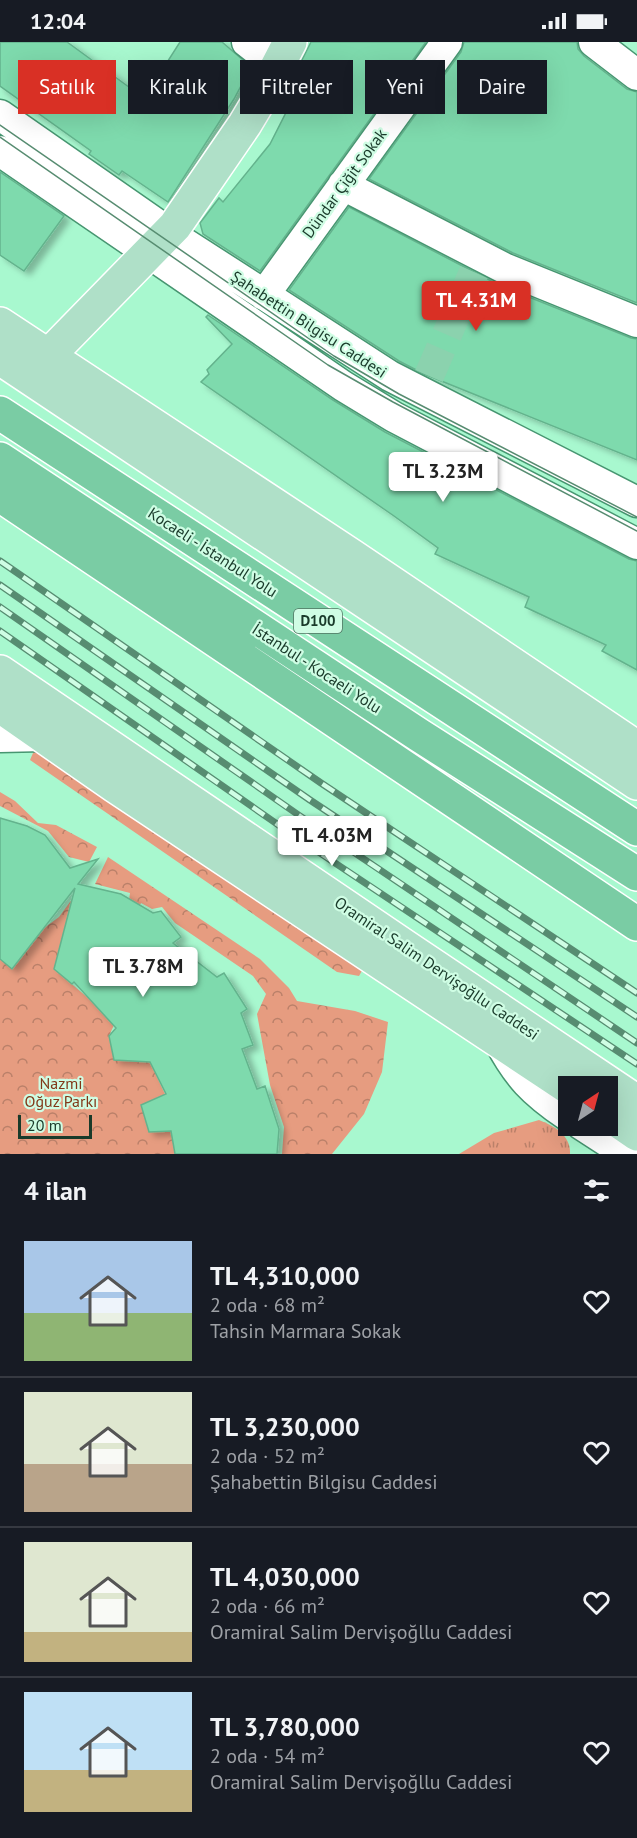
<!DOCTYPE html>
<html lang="tr">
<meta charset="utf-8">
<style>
:root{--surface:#171b24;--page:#20242c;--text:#f1f3f6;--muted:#9ea1a6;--line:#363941;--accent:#d93025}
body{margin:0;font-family:"PT Sans",sans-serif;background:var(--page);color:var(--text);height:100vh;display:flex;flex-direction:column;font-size:22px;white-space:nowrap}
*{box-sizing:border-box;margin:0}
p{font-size:20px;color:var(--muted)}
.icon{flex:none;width:33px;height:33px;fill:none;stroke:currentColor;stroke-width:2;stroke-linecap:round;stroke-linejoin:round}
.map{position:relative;height:1112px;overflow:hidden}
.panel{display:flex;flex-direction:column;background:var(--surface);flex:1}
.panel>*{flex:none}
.top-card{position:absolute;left:18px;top:18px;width:602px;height:54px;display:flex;gap:12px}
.needle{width:39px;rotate:36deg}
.controls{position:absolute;left:558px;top:1034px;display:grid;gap:12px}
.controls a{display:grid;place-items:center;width:60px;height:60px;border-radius:0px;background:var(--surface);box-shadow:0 6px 24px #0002;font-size:30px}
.scale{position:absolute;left:18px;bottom:15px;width:74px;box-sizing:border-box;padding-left:6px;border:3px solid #193a2a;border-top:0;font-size:16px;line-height:21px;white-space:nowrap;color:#193a2a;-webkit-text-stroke:4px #cffde4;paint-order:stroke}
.price{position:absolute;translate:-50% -51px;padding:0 14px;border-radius:6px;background:#fff;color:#222;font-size:20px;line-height:39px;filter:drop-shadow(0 2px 3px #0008)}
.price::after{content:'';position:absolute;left:50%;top:36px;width:18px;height:14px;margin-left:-9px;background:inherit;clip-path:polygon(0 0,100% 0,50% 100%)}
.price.selected{background:var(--accent);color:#fff}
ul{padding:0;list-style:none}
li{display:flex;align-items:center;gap:18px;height:150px;padding:0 24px}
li+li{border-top:2px solid var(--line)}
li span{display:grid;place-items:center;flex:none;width:168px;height:120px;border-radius:0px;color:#555}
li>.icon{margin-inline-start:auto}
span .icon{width:72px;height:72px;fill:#fffc;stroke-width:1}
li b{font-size:26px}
h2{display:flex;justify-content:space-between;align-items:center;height:72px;padding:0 24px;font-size:26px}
.tag{padding:0 21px;border-radius:0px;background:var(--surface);box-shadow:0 6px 24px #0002;font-size:21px;line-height:54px}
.tag.selected{background:var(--accent);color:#fff}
.status{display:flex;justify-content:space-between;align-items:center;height:42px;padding:0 30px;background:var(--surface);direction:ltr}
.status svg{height:16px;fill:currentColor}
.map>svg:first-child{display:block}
.grass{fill:url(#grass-tufts)}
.park{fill:url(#park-crowns)}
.building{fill:#7edaad;stroke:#64b38d;stroke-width:1.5;filter:url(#shadow)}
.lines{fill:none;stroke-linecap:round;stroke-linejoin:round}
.minor-tunnel{stroke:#8bd2ae;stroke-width:30;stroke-dasharray:30 15;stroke-linecap:butt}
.minor-casing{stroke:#479671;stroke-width:33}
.major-casing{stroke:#fff;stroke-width:36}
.highway-casing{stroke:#fff;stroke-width:36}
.minor{stroke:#fff;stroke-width:30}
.major{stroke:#afe0c8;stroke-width:33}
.highway{stroke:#7acca4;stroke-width:33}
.tram{stroke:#578c71;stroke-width:1.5}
.rail-casing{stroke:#578c71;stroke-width:7}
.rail{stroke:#cffde4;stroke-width:4.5;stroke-dasharray:14;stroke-linecap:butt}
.labels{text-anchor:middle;stroke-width:4.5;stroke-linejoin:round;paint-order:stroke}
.shield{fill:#cffde4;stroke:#507462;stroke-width:1.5}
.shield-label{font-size:15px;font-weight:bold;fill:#193a2a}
.street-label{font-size:16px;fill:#193a2a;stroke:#cffde4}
.park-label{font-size:16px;fill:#813717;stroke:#cffde4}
</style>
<div class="status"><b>12:04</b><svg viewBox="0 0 49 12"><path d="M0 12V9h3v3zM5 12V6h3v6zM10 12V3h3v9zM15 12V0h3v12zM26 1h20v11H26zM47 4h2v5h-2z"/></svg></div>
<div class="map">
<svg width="637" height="1112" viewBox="0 0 637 1112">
<defs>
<pattern id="grass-tufts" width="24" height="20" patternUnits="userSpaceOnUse" patternTransform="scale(1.5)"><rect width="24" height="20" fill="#e69c80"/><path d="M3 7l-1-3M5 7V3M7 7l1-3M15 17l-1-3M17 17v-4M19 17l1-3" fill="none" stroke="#ba8069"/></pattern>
<pattern id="park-crowns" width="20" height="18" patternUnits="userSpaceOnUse" patternTransform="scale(1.5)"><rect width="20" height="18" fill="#e69c80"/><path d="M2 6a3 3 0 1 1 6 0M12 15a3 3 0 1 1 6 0" fill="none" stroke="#ba8069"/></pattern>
<filter id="shadow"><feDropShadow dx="6" dy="4" stdDeviation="3" flood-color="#0004"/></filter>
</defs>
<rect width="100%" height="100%" fill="#a8f8cf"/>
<path class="grass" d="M539,1078C555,1084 571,1094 570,1112H459L494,1091Z"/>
<path class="park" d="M36,704L363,927L359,934L337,930L30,718Z
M0,750L15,759L38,781L56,783L97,805L89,820L69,815L48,789L0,764Z
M108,815L260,917L289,946L297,959L355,969L388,980L382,1030L364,1072L332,1112H282L284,1085L270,1043L257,972L266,952L253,934L175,881L162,865L152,867L141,861L134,875L127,871L130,851L95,842Z
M75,853L54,927L87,955L114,983L109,994L114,1017L131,1019L160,1003L151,1022L165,1052L142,1063L149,1090L173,1089L175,1112H0V917L13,926L40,889L59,875Z"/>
<path class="building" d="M0,0H67L133,48L141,36L152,44L180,0H222L251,25L234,57L168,160L122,129L119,133L89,112L91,109L0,44Z
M311,0H426L260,229L203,192L200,181L219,156L223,160L270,102L305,33L297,28Z
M464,0H577L578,7L584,14L627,47L637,50V261L513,211L369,137L461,10Z
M0,130L64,174L24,229L0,213Z
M349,165L499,243L631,296L637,297V418L424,332L399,319L289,248Z
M208,273L333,358L385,390L629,517L637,519V628L602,609L606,603L525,565L529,555L435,512L438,506L394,474L201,340L209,332L207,328L232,302L206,275Z
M0,776L27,784L45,793L70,826L98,817L78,842L121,852L153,871L161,869L181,895L173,901L217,935L224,931L247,967L241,971L253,1003L242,1007L257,1047L265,1044L279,1087L277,1112H175L171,1089L149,1090L141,1063L166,1052L150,1020L114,1018L109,994L116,986L74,940L72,942L54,927L75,846L12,927L0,917Z"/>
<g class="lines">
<path class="minor-tunnel" d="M429,334L474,230"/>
<g class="minor-casing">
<path id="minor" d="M247,0L278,24
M594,0L637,33
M0,73L181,199L390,334L637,460
M0,109L343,344L394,375L637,502
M343,143L506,227L637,280
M264,253L447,0
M0,695L44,694
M498,997C518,1035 533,1050 568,1074
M582,1083L627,1112"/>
</g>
<g class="major-casing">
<path id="major" d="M0,282L352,514L637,706
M0,316L637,741
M34,331L48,314L175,184L245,82L263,52L290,0
M0,630L407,906L637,1060
M0,664L115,744L568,1045
M608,1072L637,1092"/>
</g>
<g class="highway-casing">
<path id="highway" d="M0,371L637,787
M0,417L419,693L637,832
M0,453L637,882"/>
</g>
<use href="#minor" class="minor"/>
<use href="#major" class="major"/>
<use href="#highway" class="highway"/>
<path class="tram" d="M0,83L334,314L399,352L637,475
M0,95L328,323L393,360L637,489"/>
<g class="rail-casing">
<path id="rail" d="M0,519L321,741L637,951
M0,543L310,758L637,975
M0,565L300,774L637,1001
M0,589L290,791L637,1022"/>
</g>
<use href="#rail" class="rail"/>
</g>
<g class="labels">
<rect class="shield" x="294" y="567" width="48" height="24" rx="4.5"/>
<g class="shield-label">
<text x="318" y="584">D100</text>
</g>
<g class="street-label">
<text transform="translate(344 141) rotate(-54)" y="6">Dündar Çiğit Sokak</text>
<text transform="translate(309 282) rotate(33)" y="6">Şahabettin Bilgisu Caddesi</text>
<text transform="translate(213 510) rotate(33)" y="6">Kocaeli - İstanbul Yolu</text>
<text transform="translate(317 626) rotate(33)" y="6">İstanbul - Kocaeli Yolu</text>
<text transform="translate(437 926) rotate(34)" y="6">Oramiral Salim Dervişoğllu Caddesi</text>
</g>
<g class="park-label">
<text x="61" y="1047">Nazmi<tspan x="61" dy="18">Oğuz Parkı</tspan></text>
</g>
</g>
</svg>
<div class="controls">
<a><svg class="needle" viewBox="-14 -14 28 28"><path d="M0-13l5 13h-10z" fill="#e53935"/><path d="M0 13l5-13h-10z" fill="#9ea1a6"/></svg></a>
</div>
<div class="scale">20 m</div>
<b class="price selected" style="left:476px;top:290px">TL 4.31M</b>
<b class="price" style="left:443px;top:461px">TL 3.23M</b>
<b class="price" style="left:332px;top:825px">TL 4.03M</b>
<b class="price" style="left:143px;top:956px">TL 3.78M</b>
<div class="top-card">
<a class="tag selected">Satılık</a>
<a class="tag">Kiralık</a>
<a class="tag">Filtreler</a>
<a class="tag">Yeni</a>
<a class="tag">Daire</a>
</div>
</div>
<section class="panel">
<h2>4 ilan<svg class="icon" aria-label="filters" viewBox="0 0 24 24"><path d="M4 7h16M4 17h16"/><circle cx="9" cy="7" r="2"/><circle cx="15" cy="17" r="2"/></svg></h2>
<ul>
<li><span style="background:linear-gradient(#a9c7e8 60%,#8fb573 0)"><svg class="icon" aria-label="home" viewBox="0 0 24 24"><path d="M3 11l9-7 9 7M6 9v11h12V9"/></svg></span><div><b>TL 4,310,000</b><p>2 oda · 68 m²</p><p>Tahsin Marmara Sokak</p></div><svg class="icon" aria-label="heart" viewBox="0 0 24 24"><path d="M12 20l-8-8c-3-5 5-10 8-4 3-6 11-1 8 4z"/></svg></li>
<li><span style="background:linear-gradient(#dfe7d0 60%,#b9a48a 0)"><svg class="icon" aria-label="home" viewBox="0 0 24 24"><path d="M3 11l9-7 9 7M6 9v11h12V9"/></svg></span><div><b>TL 3,230,000</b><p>2 oda · 52 m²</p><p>Şahabettin Bilgisu Caddesi</p></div><svg class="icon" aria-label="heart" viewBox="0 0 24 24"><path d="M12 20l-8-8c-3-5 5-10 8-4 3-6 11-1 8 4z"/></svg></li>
<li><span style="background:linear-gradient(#dfe7d0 75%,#c2b280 0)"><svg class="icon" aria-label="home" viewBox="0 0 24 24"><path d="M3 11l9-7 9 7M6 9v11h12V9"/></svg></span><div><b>TL 4,030,000</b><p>2 oda · 66 m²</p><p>Oramiral Salim Dervişoğllu Caddesi</p></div><svg class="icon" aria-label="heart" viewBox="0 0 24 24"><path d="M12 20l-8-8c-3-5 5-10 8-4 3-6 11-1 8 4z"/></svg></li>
<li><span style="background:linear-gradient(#bfe0f5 65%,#c2b280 0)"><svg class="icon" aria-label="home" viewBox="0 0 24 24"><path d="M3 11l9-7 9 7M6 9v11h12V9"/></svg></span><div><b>TL 3,780,000</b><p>2 oda · 54 m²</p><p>Oramiral Salim Dervişoğllu Caddesi</p></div><svg class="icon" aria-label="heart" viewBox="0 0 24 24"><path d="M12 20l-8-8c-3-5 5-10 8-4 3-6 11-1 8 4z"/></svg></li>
</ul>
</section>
